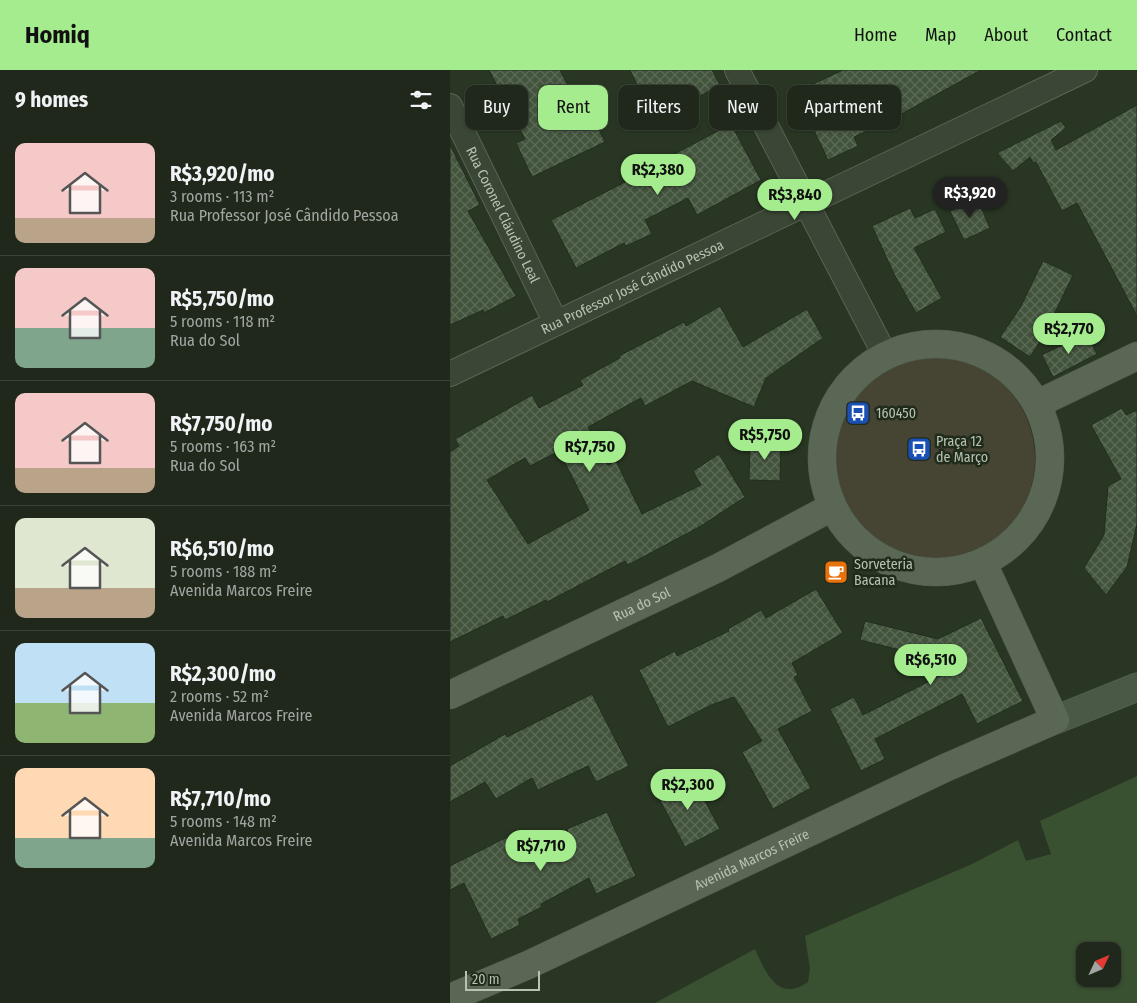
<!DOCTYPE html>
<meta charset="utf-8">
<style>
:root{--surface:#1f281a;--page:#273023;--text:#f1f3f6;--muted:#a1a6a2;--line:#3c4439;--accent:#a5ec8e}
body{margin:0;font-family:"Fira Sans Condensed",sans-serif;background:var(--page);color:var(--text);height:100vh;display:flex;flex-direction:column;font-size:19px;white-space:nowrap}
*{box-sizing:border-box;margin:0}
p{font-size:16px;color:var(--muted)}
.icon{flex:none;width:28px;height:28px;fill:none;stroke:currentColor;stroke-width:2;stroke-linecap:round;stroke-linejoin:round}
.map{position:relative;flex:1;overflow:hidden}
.drawer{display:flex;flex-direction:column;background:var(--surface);width:450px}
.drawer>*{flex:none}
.guide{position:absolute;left:15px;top:15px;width:475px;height:45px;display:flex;gap:10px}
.needle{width:32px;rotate:46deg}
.fabs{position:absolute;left:626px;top:872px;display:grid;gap:10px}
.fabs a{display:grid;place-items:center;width:45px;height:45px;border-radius:10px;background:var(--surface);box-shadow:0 1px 4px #0004,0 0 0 1px var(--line);font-size:25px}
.scale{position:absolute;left:15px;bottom:12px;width:75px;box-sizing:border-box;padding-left:5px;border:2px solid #b6c3b1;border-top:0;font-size:14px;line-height:18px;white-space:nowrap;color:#b6c3b1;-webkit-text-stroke:4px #202b1c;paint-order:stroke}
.price{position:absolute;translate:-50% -42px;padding:0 11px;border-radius:18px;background:var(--accent);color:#111;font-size:16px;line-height:32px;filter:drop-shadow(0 1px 2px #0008)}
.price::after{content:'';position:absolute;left:50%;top:30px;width:15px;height:11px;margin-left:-8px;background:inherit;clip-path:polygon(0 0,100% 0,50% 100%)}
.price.selected{background:#222;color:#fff}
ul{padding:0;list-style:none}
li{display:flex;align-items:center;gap:15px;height:125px;padding:0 15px}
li+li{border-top:1px solid var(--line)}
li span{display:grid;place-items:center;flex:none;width:140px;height:100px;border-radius:10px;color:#555}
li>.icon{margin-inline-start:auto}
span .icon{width:60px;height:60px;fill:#fffc;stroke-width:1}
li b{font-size:21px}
h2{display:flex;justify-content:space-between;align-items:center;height:60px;padding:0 15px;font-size:21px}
.chip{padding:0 18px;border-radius:10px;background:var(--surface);box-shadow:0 1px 4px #0004,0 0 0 1px var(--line);font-size:18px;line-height:45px}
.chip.selected{background:var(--accent);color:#111}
header{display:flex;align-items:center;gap:30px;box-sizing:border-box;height:70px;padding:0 25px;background:var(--accent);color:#111}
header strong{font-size:24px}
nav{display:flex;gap:28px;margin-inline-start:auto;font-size:18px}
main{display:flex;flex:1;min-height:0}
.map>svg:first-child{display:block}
.park{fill:#464433}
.water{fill:#395130;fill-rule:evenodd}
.building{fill:url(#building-cross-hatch);stroke:#222d1e;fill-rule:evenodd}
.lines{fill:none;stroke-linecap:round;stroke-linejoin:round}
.street-casing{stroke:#596554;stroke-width:26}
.secondary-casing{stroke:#596554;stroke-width:29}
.primary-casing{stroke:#475343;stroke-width:29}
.street{stroke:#3b4736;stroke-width:24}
.secondary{stroke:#4a5945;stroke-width:28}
.primary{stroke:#5a6754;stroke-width:28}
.labels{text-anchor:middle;stroke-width:5;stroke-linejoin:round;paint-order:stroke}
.street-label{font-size:14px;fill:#b6c3b1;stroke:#202b1c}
.poi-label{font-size:14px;fill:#b6c3b1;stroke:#202b1c;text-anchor:start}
</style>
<header>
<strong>Homiq</strong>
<nav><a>Home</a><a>Map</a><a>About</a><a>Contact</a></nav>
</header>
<main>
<section class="drawer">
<h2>9 homes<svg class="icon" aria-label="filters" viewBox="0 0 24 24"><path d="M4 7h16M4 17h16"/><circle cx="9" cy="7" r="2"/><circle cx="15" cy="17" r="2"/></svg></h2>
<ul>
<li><span style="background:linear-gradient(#f6c9c9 75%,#b9a48a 0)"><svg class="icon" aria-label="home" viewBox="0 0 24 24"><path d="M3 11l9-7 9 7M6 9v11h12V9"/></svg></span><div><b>R$3,920/mo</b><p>3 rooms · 113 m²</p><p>Rua Professor José Cândido Pessoa</p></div></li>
<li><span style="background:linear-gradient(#f6c9c9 60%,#7fa58c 0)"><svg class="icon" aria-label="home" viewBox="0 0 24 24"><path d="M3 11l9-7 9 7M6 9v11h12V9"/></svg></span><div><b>R$5,750/mo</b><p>5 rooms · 118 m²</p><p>Rua do Sol</p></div></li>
<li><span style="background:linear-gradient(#f6c9c9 75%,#b9a48a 0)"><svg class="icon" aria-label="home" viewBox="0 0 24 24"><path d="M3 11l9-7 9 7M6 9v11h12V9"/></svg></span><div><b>R$7,750/mo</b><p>5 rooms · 163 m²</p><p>Rua do Sol</p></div></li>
<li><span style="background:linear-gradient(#dfe7d0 70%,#b9a48a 0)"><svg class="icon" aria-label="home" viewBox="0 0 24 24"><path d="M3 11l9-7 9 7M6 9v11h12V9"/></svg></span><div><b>R$6,510/mo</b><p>5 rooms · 188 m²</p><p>Avenida Marcos Freire</p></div></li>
<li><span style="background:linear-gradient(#bfe0f5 60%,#8fb573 0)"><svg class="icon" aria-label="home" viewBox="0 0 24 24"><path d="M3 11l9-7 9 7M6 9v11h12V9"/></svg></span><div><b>R$2,300/mo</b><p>2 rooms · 52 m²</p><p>Avenida Marcos Freire</p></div></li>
<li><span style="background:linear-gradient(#ffd9b3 70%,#7fa58c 0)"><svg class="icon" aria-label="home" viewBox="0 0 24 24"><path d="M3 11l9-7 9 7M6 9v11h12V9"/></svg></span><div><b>R$7,710/mo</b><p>5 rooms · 148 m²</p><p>Avenida Marcos Freire</p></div></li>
</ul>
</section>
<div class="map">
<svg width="687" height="933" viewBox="0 0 687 933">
<defs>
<pattern id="building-cross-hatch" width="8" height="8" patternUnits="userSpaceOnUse" patternTransform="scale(1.25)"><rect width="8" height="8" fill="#43543d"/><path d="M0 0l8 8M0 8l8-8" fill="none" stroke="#5c6b57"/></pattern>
</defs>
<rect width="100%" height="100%" fill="#293623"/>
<path class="park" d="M377 389a104 104 0 1 1 208 0a104 104 0 1 1-208 0Z"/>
<path class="water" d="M687,706V933H205L305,879C316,903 328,933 358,912L360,899L355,866L522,794L568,770L576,791L601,784L590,751ZM635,881H662V909H635Z"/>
<path class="building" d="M39,0H110L132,42L139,39L155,72L82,107L66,73L75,69Z
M180,0H262L270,15L218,44L203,49Z
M393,0H531L437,52L404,67L408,76L378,90L346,22Z
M687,35V246L627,133L612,141L586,92L583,93L580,87L563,101L547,83L611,51L616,58L601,70L606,80Z
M281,54L311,110L247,145L238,128L195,150L202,164L176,176L174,173L126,198L101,150L218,90L217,88Z
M0,75L30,135L18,141L66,226L34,243L33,240L0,255Z
M527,128L540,158L514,170L500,141Z
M460,138L465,148L485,139L496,162L464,178L492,228L466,243L444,204L422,156Z
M593,191L623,205L593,267L580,287L550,267L570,238Z
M270,236L293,277L357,239L373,268L316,308L304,337L242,311L195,336L191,328L138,357L158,395L166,391L192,444L251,415L243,401L269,384L295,427L251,456L178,495L175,491L97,532L96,530L55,550L53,546L0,572V382L9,376L5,369L82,325L89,338L133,315L130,310L170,288L169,286L234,252L236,256ZM109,381L139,440L78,474L37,410L75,388L80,396Z
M636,263L647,284L603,307L592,285Z
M672,338L676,345L687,340V454L677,497L656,525L634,498L654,465L658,416L671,409L641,355Z
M300,370L331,371L330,411L299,410Z
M366,519L393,563L342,593L348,605L344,607L362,641L328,659L361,718L323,739L292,682L312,671L284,627L261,635L218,657L189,600L225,581L227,586L279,561L278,559L311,540L316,548Z
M531,548L573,631L527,654L512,624L425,669L435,689L411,701L380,639L404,627L413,645L511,595L410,570L415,551L488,569Z
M142,624L179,696L146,712L138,696L88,720L82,708L46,729L35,712L0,732V696L55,664L57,667Z
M241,705L270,759L235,777L206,723Z
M157,742L186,806L146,824L139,808L91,834L92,837L68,849L70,855L41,869L14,813L0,820V796L57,767L68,789L118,762L117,759Z"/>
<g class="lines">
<g class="street-casing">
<g id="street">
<path d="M287,0L435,285"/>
<path id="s1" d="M0,36L106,253"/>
<path id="s2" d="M0,304L635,0"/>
</g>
</g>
<g class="secondary-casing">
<path id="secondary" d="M605,650L687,617"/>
</g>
<g class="primary-casing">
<g id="primary">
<circle cx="486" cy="388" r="114"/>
<path d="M587,334L687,286"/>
<path id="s3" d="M0,625L268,498L382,437"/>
<path id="s4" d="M0,928L78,895L495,698L605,650L533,493"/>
</g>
</g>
<use href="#street" class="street"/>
<use href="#secondary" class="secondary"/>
<use href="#primary" class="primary"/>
</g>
<defs>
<g id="bus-square" transform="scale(1.25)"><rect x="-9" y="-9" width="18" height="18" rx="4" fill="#1a4fb4" stroke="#202b1c"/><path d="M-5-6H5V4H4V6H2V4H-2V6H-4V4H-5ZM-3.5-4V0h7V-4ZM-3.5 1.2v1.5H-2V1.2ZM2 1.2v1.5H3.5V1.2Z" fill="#fff"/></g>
<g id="cafe-square" transform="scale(1.25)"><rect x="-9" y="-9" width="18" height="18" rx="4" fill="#e8710a" stroke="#202b1c"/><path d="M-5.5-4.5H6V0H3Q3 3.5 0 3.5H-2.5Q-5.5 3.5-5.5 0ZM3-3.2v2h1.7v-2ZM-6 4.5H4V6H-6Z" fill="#fff"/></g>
</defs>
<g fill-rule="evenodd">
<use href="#bus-square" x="408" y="343"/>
<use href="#bus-square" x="469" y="379"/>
<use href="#cafe-square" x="386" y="502"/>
</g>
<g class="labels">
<g class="street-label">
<text dy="5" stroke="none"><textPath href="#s1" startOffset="121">Rua Coronel Cláudino Leal</textPath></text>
<text dy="5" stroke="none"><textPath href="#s2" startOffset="202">Rua Professor José Cândido Pessoa</textPath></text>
<text dy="5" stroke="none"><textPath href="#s3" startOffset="212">Rua do Sol</textPath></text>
<text dy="5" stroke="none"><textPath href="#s4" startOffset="332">Avenida Marcos Freire</textPath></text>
</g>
<g class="poi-label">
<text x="426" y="348">160450</text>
<text x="486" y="376">Praça 12<tspan x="486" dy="16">de Março</tspan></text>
<text x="404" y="499">Sorveteria<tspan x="404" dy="16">Bacana</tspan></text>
</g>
</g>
</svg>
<div class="fabs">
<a><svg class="needle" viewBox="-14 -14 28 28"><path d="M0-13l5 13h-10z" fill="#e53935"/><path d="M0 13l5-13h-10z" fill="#a1a6a2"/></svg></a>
</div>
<div class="scale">20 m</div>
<b class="price" style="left:208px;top:126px">R$2,380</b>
<b class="price selected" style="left:520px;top:149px">R$3,920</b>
<b class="price" style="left:345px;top:151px">R$3,840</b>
<b class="price" style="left:619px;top:285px">R$2,770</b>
<b class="price" style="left:315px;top:391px">R$5,750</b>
<b class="price" style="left:140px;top:403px">R$7,750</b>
<b class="price" style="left:481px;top:616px">R$6,510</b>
<b class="price" style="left:238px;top:741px">R$2,300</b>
<b class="price" style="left:91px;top:802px">R$7,710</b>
<div class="guide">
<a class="chip">Buy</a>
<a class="chip selected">Rent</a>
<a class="chip">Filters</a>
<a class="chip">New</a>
<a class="chip">Apartment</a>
</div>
</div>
</main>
